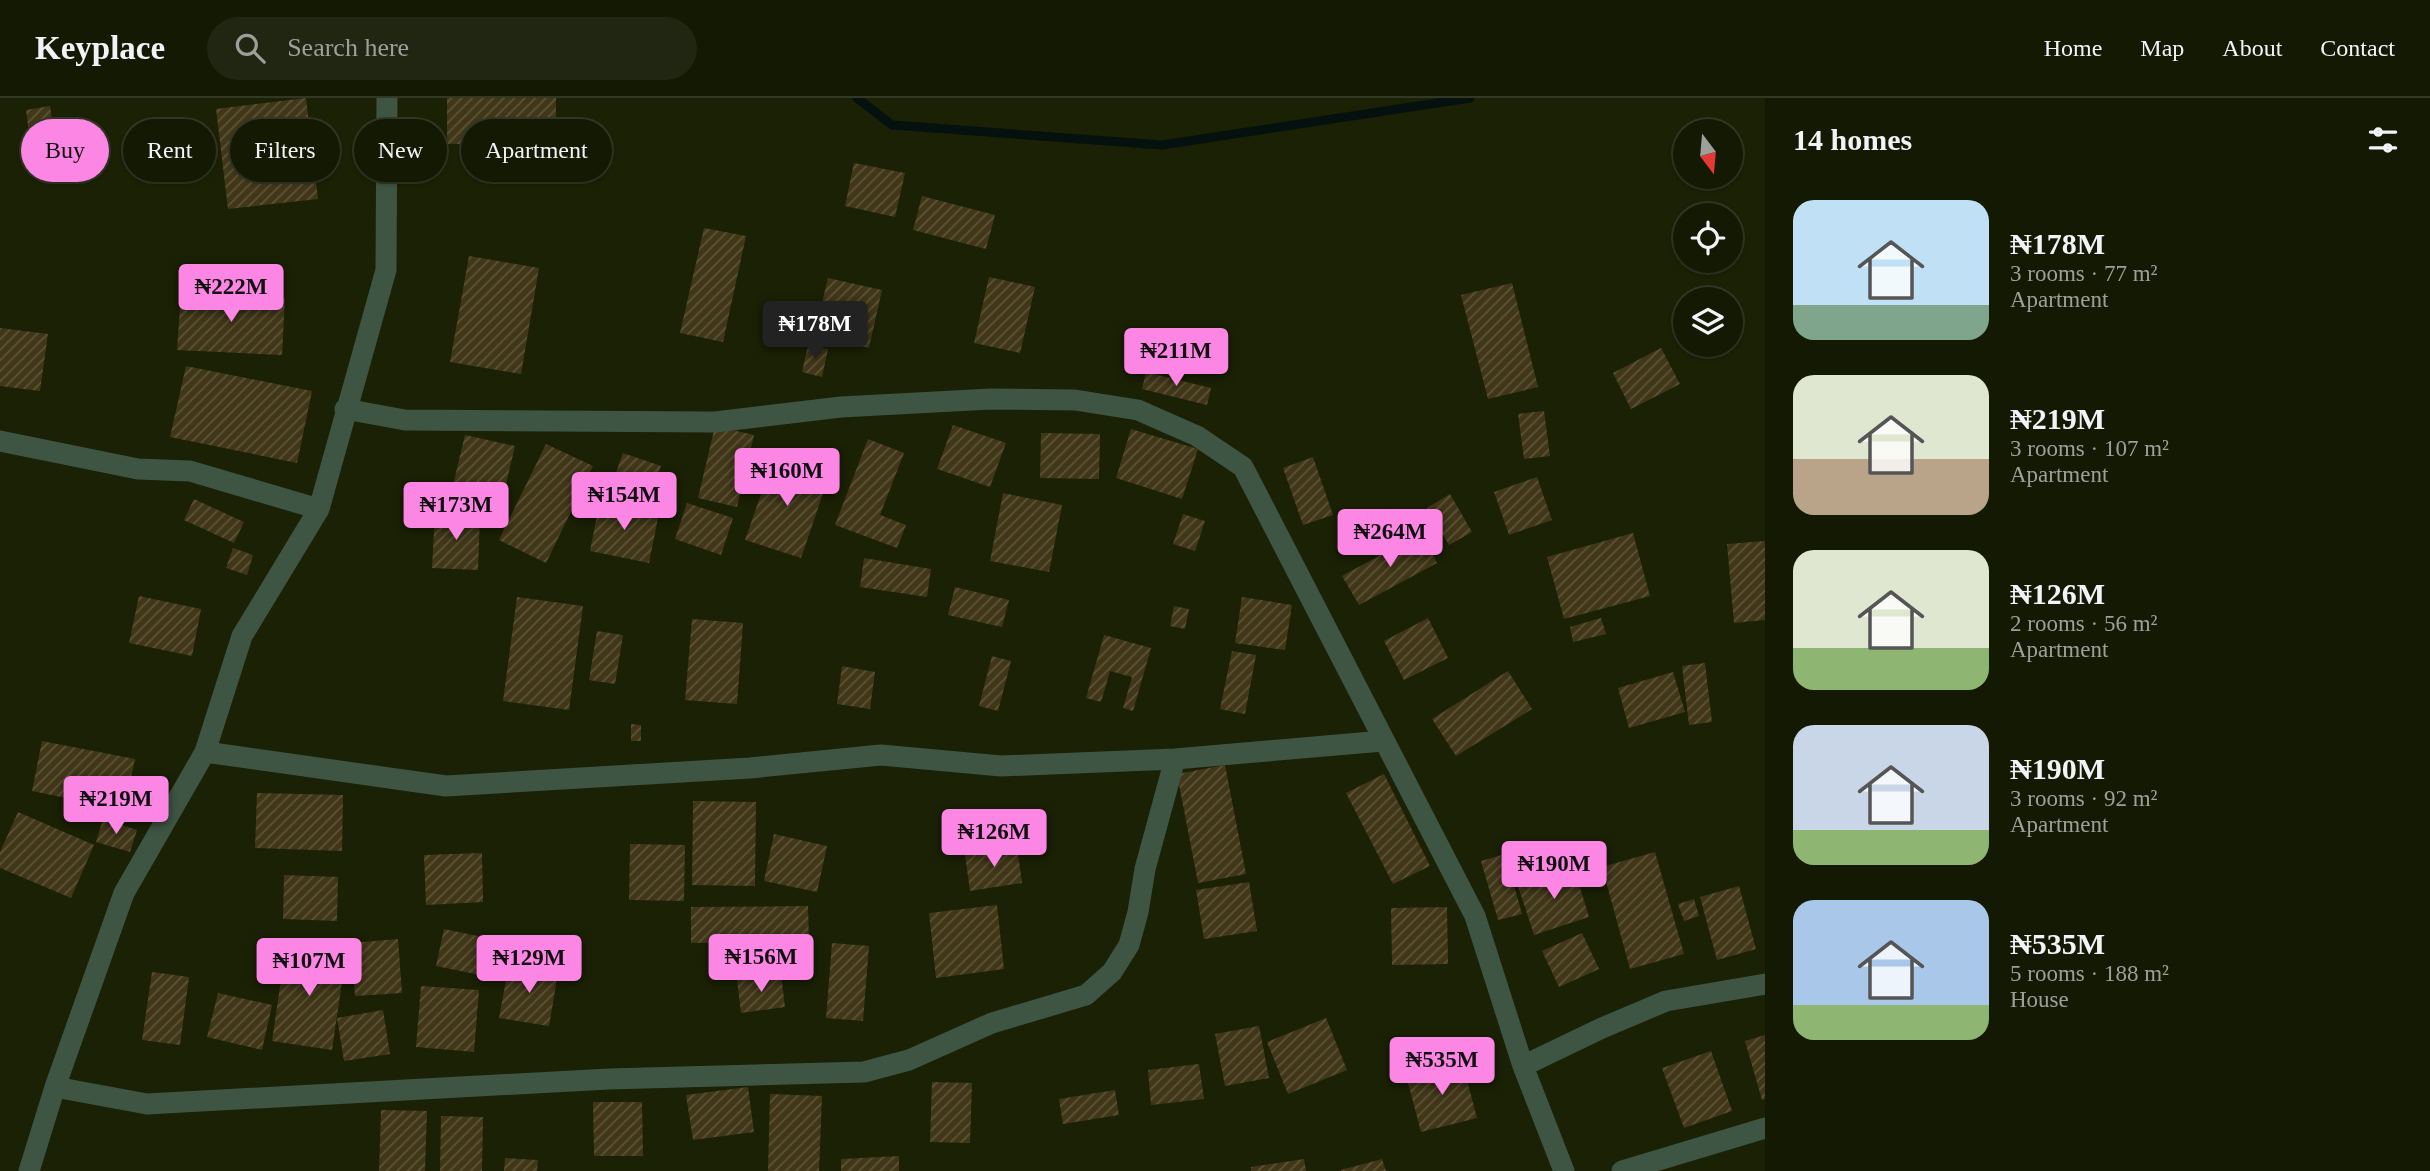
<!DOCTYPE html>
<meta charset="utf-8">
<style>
:root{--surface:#141903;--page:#212612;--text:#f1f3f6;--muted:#9da09a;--line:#333825;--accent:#fc86e3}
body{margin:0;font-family:Georgia,serif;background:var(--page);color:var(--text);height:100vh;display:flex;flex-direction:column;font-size:26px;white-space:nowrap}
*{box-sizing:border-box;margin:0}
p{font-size:23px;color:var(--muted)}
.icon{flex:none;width:38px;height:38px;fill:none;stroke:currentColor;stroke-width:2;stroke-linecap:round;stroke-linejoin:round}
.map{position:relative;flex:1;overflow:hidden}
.panel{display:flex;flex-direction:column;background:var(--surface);width:665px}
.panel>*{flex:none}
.banner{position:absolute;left:21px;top:21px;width:665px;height:63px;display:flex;gap:14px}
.needle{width:46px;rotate:164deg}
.controls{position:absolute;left:1673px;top:21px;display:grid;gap:14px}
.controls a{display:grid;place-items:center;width:70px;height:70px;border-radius:50%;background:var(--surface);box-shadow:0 2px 5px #0004,0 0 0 2px var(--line);font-size:35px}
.price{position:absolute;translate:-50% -60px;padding:0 16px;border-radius:7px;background:var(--accent);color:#111;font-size:23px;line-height:46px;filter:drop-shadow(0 2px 4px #0008)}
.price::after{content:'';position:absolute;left:50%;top:42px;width:21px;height:16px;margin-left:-10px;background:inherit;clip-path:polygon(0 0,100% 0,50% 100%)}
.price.active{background:#222;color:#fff}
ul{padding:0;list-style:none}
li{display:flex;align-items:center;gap:21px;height:175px;padding:0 28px}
li span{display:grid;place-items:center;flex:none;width:196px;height:140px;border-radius:21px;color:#555}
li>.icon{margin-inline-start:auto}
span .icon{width:84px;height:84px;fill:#fffc;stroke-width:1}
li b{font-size:30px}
h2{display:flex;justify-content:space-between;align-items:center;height:84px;padding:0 28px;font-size:30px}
.pill{padding:0 24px;border-radius:32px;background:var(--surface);box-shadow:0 2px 5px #0004,0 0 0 2px var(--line);font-size:24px;line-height:63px}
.pill.active{background:var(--accent);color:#111}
header{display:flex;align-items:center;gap:42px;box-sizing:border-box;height:98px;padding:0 35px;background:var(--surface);border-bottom:2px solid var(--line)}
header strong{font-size:33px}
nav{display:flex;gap:38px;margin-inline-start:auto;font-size:24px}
.search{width:490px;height:63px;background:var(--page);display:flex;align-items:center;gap:18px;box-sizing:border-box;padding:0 24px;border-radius:38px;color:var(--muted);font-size:26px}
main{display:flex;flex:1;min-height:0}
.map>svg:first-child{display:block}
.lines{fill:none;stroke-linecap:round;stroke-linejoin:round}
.stream{stroke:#05110f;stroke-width:9}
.building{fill:url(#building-hatch)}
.street{stroke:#3d5542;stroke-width:21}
</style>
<header>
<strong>Keyplace</strong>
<div class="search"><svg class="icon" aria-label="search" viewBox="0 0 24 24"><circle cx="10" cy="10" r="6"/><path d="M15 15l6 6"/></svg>Search here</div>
<nav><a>Home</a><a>Map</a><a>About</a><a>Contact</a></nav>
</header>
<main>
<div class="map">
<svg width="1765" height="1073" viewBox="0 0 1765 1073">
<defs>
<pattern id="building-hatch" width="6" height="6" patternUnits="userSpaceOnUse" patternTransform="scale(1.75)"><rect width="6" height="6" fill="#413718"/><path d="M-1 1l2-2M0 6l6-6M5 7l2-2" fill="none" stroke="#5c5439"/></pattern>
</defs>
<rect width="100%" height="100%" fill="#1a2104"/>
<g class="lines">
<path class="stream" d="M857,0L892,27L1162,47L1470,0"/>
</g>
<path class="building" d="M306,0L318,101L228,111L216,11Z
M447,0H556V45L447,46Z
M50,8L58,62L33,66L26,12Z
M854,65L905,75L895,119L845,108Z
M922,98L995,117L986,151L913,132Z
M704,130L746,138L723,244L680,235Z
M469,158L539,170L521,276L450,264Z
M989,179L1035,189L1020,255L974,245Z
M828,180L882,192L869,250L814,238Z
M1512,185L1538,289L1488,301L1461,197Z
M181,194L285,200L282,257L177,252Z
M0,230L48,236L40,293L0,288Z
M808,247L828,251L822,279L802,274Z
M1661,250L1680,286L1631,311L1613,275Z
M186,268L312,293L297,365L170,339Z
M1146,274L1211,290L1207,307L1142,291Z
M1544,313L1550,358L1524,361L1518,316Z
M953,327L1006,345L990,389L937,371Z
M715,328L754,337L737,409L698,400Z
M1131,331L1198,351L1182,401L1116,380Z
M1041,335L1100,336L1099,381L1040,380Z
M465,337L515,348L503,399L453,387Z
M868,341L904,355L880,417L906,427L897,450L835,427Z
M546,346L593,368L546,465L499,442Z
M623,355L661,368L647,407L609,394Z
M774,359L829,378L801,460L745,442Z
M1313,359L1333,417L1303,427L1283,370Z
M1537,379L1552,422L1509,437L1494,394Z
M1003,395L1062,407L1049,474L990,463Z
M1450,396L1472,434L1449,447L1427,410Z
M194,401L244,424L234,445L184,422Z
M600,403L659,415L649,465L590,453Z
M687,405L733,420L721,457L675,441Z
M435,415L480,417L478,472L432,470Z
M1183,416L1205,423L1195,453L1173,446Z
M1421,435L1437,465L1359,507L1342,478Z
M1633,435L1650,498L1564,521L1547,459Z
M1765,443V522L1734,525L1727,446Z
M233,450L253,457L247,477L226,470Z
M864,460L931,471L927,499L860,489Z
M955,489L1009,502L1002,529L948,517Z
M139,498L201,511L192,558L129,545Z
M517,499L583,508L569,612L503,603Z
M1242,499L1292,507L1285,552L1235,545Z
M1174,508L1189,511L1185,531L1170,528Z
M1428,520L1448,560L1404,582L1384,543Z
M1601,520L1606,536L1573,544L1570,529Z
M692,521L743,525L737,606L685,602Z
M597,533L623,537L615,586L589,582Z
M1104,537L1151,550L1133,613L1123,610L1132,579L1110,573L1101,604L1086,600Z
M1232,553L1256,557L1245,616L1220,611Z
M992,558L1011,563L998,613L979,608Z
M1705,565L1712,624L1689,627L1682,568Z
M842,568L875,574L870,611L837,606Z
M1508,573L1532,611L1456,658L1432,621Z
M1673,574L1685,614L1629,630L1618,590Z
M631,626L641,627V643H631Z
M42,643L135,661L124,712L32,693Z
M1225,667L1246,776L1198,785L1177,676Z
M1384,676L1430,768L1393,786L1346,695Z
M257,695L343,697L342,753L255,750Z
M693,703L756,704L755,788L692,787Z
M18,714L94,747L71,800L0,770V754Z
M103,721L137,732L130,754L96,744Z
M774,736L827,748L817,794L764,783Z
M630,746L685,747L684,803L629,802Z
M1017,749L1022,785L970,793L965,757Z
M1655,754L1684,856L1630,871L1602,769Z
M482,755L483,804L426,807L424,757Z
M1505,756L1522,816L1498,822L1481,763Z
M1574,770L1589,819L1534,837L1518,788Z
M284,777L338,779L337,823L283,821Z
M1249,784L1257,833L1204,841L1196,792Z
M1739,788L1756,851L1717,862L1700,799Z
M1694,801L1699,818L1684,823L1678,806Z
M997,807L1004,871L936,880L929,815Z
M808,808L809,843L691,845V809Z
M1447,809L1448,866L1392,867L1391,810Z
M444,831L487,840L480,877L436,868Z
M1582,835L1599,871L1559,889L1542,853Z
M398,841L402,895L355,898L351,845Z
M832,845L869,848L863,923L826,920Z
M286,848L346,857L332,952L272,943Z
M509,866L558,875L549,928L499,920Z
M152,874L189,879L180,947L142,942Z
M781,876L785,909L741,915L737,882Z
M421,888L479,892L474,954L416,949Z
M218,895L272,907L262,952L207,939Z
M383,912L390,956L344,963L337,920Z
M1326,920L1347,972L1288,996L1267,944Z
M1259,928L1269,980L1225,988L1215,936Z
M1765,937V1001L1762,1002L1745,943Z
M1711,953L1732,1013L1684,1030L1662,970Z
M1462,963L1477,1020L1421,1034L1406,977Z
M1199,966L1204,1001L1151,1007L1148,972Z
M932,984L972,985L970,1045L930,1044Z
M748,989L754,1034L693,1042L686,997Z
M1115,992L1119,1017L1063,1026L1059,1001Z
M770,996L822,998L819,1073H768Z
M593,1004H642L643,1058H594Z
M381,1012L427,1013L425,1073H379Z
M441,1018L483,1019L482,1073H440Z
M899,1058V1073H841V1061Z
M505,1060L538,1062L537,1073H504Z
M1304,1061L1306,1073H1251V1069Z
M1382,1061L1386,1073H1341V1072Z"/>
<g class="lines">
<path class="street" d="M345,311L405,322L715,324L841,309L991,301L1075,302L1138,312L1197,338L1243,369L1475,818L1523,968L1564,1073
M0,343L138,371L190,373L319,411
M205,654L446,688L750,670L881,657L1001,668L1175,661L1383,643
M1523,968L1602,930L1666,903L1765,886
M55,989L147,1006L609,981L864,974L909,962L992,925L1086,897L1112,874L1129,847L1138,814L1145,771L1175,661
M29,1073L55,989L124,795L205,654L242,538L319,411L386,172L387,0
M1622,1073L1765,1030"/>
</g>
</svg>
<div class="controls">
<a><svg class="needle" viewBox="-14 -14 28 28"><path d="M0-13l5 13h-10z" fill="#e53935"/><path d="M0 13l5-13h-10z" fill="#9da09a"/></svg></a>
<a><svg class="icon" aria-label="locate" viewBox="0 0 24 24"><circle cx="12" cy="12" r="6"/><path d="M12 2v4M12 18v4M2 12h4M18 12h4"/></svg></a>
<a><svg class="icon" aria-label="layers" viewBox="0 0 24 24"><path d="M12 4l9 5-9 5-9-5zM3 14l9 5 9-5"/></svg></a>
</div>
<b class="price" style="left:231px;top:226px">₦222M</b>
<b class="price active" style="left:815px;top:263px">₦178M</b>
<b class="price" style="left:1176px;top:290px">₦211M</b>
<b class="price" style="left:787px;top:410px">₦160M</b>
<b class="price" style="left:624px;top:434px">₦154M</b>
<b class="price" style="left:456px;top:444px">₦173M</b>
<b class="price" style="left:1390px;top:471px">₦264M</b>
<b class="price" style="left:116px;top:738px">₦219M</b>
<b class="price" style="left:994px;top:771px">₦126M</b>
<b class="price" style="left:1554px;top:803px">₦190M</b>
<b class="price" style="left:761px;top:896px">₦156M</b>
<b class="price" style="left:529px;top:897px">₦129M</b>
<b class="price" style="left:309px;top:900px">₦107M</b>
<b class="price" style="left:1442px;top:999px">₦535M</b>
<div class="banner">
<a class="pill active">Buy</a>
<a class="pill">Rent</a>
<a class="pill">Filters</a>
<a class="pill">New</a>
<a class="pill">Apartment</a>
</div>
</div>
<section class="panel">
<h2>14 homes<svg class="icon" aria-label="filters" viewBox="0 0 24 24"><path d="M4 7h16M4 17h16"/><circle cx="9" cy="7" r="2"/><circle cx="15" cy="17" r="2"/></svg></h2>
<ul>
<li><span style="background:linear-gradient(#bfe0f5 75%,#7fa58c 0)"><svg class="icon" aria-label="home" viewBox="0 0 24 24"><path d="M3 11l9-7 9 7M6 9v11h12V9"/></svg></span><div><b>₦178M</b><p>3 rooms · 77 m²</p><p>Apartment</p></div></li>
<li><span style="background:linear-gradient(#dfe7d0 60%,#b9a48a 0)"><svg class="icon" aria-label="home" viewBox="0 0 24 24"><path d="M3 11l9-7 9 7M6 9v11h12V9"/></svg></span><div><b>₦219M</b><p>3 rooms · 107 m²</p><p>Apartment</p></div></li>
<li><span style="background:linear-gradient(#dfe7d0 70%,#8fb573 0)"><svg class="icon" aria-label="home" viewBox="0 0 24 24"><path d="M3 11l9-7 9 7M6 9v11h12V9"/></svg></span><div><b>₦126M</b><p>2 rooms · 56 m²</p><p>Apartment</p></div></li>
<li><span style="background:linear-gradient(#c9d6e8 75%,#8fb573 0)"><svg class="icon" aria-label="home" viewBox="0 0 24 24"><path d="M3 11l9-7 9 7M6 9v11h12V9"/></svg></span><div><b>₦190M</b><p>3 rooms · 92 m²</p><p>Apartment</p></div></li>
<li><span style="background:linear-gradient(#a9c7e8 75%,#8fb573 0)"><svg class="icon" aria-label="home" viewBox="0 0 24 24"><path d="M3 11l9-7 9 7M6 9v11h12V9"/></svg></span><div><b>₦535M</b><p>5 rooms · 188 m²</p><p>House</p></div></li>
</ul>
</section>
</main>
